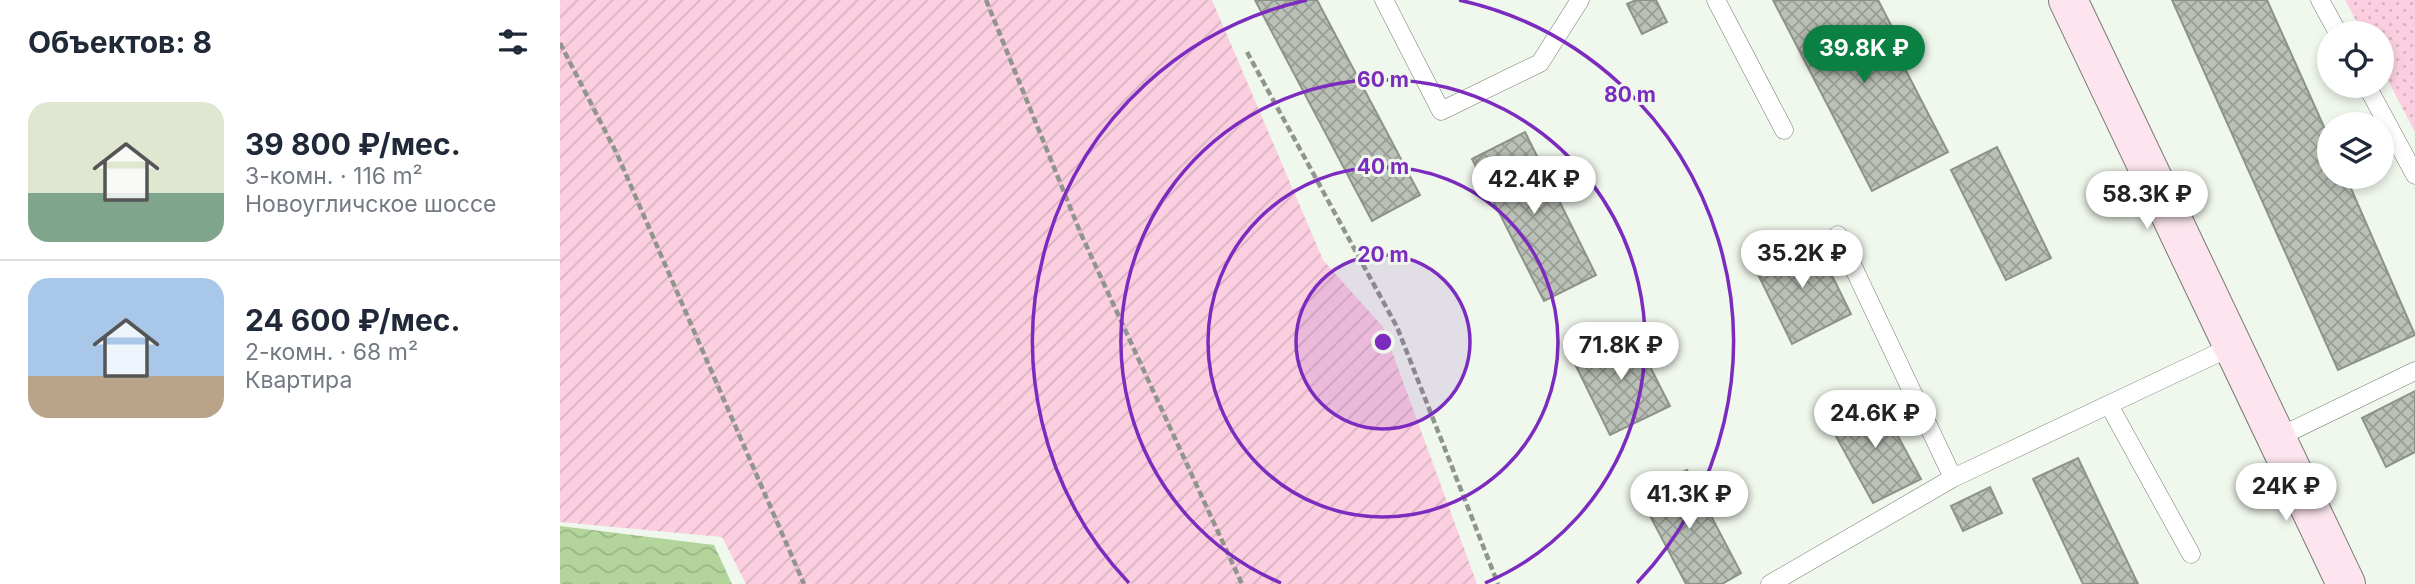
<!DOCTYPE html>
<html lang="ru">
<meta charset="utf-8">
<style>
:root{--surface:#fff;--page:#f2f2f3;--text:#1f2937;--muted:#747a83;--line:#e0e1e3;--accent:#0b8043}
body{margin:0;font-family:Inter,sans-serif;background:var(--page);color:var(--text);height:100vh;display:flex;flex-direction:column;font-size:26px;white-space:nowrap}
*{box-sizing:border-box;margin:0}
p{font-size:23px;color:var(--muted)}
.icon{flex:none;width:38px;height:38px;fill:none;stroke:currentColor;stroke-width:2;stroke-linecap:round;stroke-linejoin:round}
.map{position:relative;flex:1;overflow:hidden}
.drawer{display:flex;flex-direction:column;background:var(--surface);width:560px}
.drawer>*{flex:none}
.tools{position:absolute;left:1757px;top:21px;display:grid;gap:14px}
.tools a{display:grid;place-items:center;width:77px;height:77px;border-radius:50%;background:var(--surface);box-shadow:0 4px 10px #0003;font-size:35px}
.price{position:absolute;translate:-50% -60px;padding:0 16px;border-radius:24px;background:#fff;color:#222;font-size:23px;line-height:46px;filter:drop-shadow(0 2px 4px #0008)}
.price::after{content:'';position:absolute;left:50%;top:42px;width:21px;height:16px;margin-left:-10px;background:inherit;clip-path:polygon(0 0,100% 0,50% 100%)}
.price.active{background:var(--accent);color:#fff}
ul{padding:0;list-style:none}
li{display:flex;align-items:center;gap:21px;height:175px;padding:0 28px}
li+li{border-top:2px solid var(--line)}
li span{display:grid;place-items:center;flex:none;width:196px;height:140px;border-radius:21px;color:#555}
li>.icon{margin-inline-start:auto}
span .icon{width:84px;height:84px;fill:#fffc;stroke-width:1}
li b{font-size:30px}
h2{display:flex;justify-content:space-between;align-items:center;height:84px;padding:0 28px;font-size:30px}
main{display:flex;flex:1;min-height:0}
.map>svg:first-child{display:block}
.grass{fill:url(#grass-dots)}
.garden{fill:url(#garden-furrows)}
.water{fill:url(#water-waves)}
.building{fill:url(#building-cross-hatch);stroke:#8c9389;stroke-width:2}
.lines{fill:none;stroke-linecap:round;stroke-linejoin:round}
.lane-casing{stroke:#747a71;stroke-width:19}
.secondary-casing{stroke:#747a71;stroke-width:40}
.path{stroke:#90958d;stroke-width:4.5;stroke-dasharray:7 3.5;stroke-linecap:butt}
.lane{stroke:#fff;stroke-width:18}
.secondary{stroke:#fde4ee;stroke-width:38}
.ring{fill:none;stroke:#7b2cbf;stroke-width:3.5}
.centre{fill:#7b2cbf;stroke:#f0f7ec;stroke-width:3.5}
.ring-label{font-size:21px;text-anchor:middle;font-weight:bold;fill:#7b2cbf;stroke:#f0f7ec;stroke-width:6;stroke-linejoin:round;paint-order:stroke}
</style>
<main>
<section class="drawer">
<h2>Объектов: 8<svg class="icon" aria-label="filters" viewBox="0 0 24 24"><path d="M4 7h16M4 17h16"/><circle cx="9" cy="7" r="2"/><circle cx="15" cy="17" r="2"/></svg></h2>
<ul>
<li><span style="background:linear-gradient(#dfe7d0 65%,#7fa58c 0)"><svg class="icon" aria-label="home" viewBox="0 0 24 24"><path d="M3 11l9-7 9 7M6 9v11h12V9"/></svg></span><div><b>39 800 ₽/мес.</b><p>3-комн. · 116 m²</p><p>Новоугличское шоссе</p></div></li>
<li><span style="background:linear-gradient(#a9c7e8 70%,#b9a48a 0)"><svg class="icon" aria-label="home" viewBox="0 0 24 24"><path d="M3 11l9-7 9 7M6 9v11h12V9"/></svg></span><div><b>24 600 ₽/мес.</b><p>2-комн. · 68 m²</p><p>Квартира</p></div></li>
</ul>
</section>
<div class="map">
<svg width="1855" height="584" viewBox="0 0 1855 584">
<defs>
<pattern id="grass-dots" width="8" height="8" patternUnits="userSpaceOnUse" patternTransform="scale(1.75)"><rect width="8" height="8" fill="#fbcfdf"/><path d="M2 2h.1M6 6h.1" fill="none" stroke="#d7b2c0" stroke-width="1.8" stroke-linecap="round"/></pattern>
<pattern id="garden-furrows" width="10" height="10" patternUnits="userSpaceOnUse" patternTransform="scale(1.75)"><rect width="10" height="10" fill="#fbcfdf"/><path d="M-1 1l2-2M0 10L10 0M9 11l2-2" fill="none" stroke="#d7b2c0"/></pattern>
<pattern id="water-waves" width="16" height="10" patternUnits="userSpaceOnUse" patternTransform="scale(1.75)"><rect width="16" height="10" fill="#b3d59b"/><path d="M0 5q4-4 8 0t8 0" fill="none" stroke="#9ab786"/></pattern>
<pattern id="building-cross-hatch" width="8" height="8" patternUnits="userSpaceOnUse" patternTransform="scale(1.75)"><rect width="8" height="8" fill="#bbc1b7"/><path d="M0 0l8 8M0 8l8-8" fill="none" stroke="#989d95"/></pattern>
</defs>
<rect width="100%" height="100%" fill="#f0f7ec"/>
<path class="grass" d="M1785,0H1855V132L1822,69V33H1803Z"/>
<path class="garden" d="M0,0H652L763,260L823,327L917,584H186L162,537L0,522Z"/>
<path class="water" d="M0,526L154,545L172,584H0Z"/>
<path class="building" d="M695,0H757L860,195L812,221Z
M1076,0H1096L1107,22L1082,34L1067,4Z
M1213,0H1318L1332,27L1325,30L1388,152L1312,191Z
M1612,0H1707L1769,138V177H1786L1855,335L1778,370Z
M965,132L1036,275L984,301L912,159Z
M1437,147L1491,258L1446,280L1391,170Z
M1253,237L1291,314L1232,344L1194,266Z
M1071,329L1110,406L1050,435L1012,358Z
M1855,391V452L1826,467L1802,418Z
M1317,397L1361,479L1313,503L1268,422Z
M1518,458L1578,584H1523L1473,479Z
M1127,470L1181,573L1162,584H1126L1078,493Z
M1430,487L1442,513L1403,531L1391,506Z"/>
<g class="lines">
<g class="lane-casing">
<path id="lane" d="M824,0L881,111L980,63L1020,0
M1156,0L1224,130
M1760,0L1778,33
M1807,86L1855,175
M1278,235L1393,478
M1549,405L1631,554
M1719,437L1855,371
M1210,584L1393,478L1675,345"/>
</g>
<g class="secondary-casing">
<path id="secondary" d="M1508,0L1786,584"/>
</g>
<path class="path" d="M426,0L521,234L682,584
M0,43L57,154L244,584
M687,52L837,327L938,584"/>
<use href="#lane" class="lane"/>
<use href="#secondary" class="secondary"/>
</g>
<circle cx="823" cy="342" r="87" fill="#7b2cbf" fill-opacity=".12"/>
<g class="ring">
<circle cx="823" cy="342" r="87"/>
<circle cx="823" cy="342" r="175"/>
<path d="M721 583A262 262 0 1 1 925 583"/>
<path d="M569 583A350 350 0 0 1 747 0M899 0A350 350 0 0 1 1077 583"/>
</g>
<circle cx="823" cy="342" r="10" class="centre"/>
<g class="ring-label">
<text x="823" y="87">60 m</text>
<text x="1070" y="102">80 m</text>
<text x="823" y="174">40 m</text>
<text x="823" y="262">20 m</text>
</g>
</svg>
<div class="tools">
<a><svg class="icon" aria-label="locate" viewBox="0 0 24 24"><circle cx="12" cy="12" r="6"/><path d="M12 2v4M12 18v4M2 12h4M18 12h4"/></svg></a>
<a><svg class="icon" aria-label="layers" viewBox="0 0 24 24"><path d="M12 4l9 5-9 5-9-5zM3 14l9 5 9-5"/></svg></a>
</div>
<b class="price active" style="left:1304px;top:85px">39.8K ₽</b>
<b class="price" style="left:974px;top:216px">42.4K ₽</b>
<b class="price" style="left:1587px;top:231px">58.3K ₽</b>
<b class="price" style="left:1242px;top:290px">35.2K ₽</b>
<b class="price" style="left:1061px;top:382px">71.8K ₽</b>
<b class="price" style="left:1315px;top:450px">24.6K ₽</b>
<b class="price" style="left:1726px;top:523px">24K ₽</b>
<b class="price" style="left:1129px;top:531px">41.3K ₽</b>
</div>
</main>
